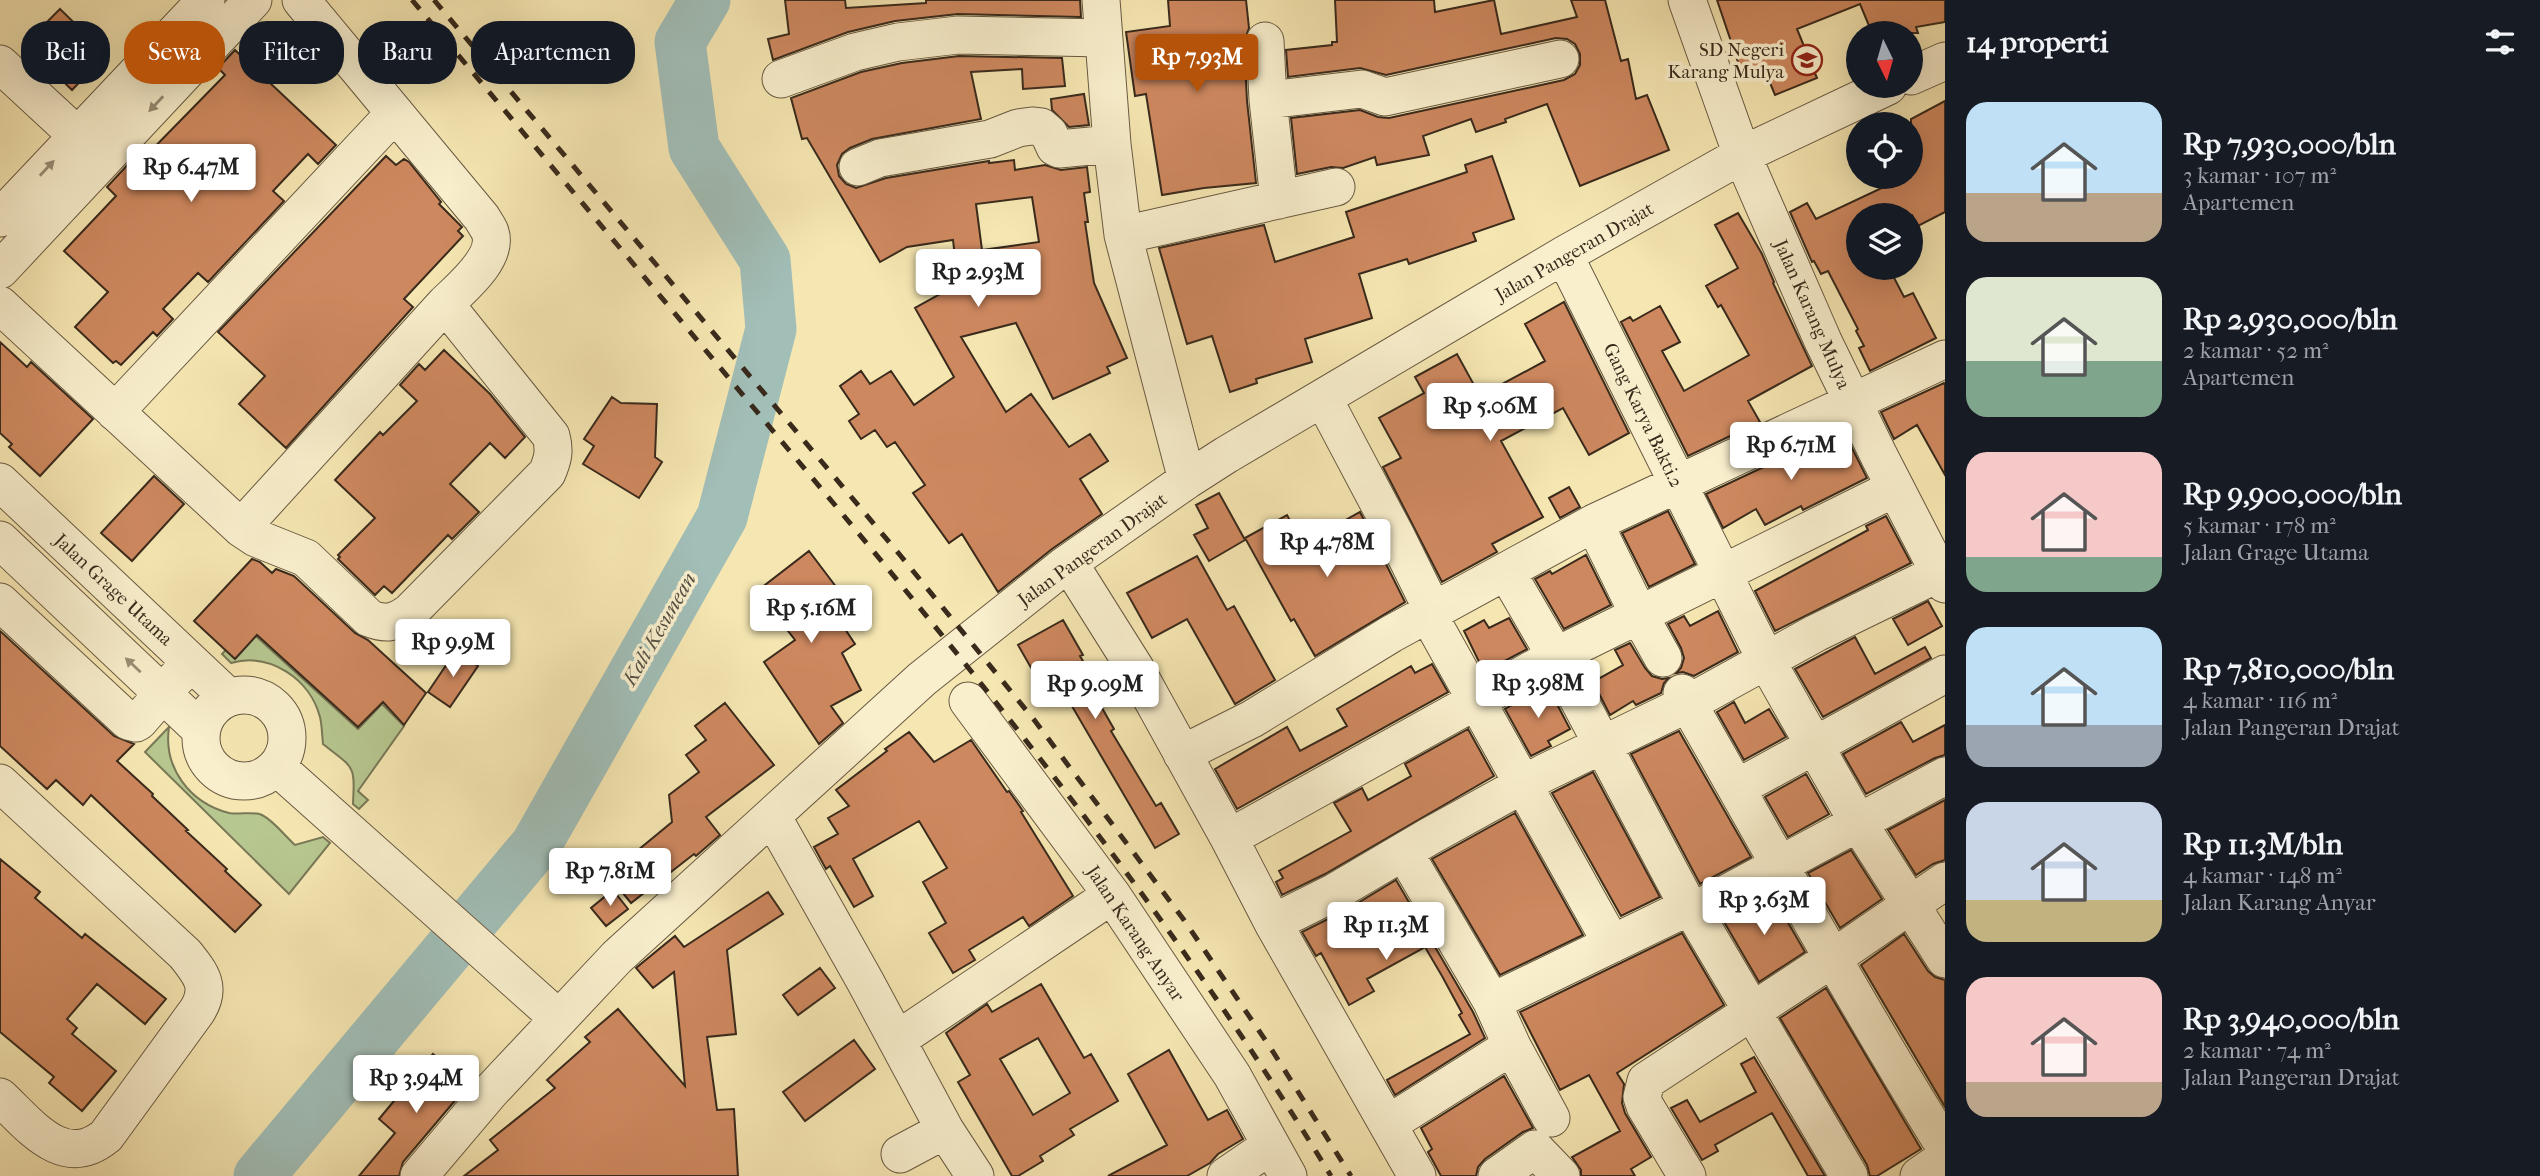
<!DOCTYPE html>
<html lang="id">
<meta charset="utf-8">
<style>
:root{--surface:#171b24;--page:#20242c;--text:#f1f3f6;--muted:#9ea1a6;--accent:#b45309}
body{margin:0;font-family:"IM FELL French Canon",serif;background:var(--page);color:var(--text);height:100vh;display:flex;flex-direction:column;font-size:26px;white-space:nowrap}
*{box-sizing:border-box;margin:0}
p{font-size:23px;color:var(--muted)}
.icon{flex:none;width:38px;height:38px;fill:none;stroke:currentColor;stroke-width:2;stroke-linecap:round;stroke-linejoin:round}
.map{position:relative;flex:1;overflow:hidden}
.panel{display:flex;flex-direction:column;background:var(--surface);width:595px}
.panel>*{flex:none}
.banner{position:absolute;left:21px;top:21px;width:665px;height:63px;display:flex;gap:14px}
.needle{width:46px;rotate:175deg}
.fabs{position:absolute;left:1846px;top:21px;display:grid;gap:14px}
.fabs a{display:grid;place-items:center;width:77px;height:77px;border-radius:50%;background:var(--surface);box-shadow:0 7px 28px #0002;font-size:35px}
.price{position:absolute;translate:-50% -60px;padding:0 16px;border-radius:7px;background:#fff;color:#222;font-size:23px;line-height:46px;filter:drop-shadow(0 2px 4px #0008)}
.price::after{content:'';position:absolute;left:50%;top:42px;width:21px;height:16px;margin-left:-10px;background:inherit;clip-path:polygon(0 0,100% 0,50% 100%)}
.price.active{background:var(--accent);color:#fff}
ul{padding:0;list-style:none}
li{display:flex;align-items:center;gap:21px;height:175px;padding:0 21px}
li span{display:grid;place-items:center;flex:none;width:196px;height:140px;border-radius:21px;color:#555}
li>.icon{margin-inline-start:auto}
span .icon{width:84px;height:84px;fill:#fffc;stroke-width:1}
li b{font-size:30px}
h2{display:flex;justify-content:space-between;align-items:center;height:84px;padding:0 21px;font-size:30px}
.pill{padding:0 24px;border-radius:28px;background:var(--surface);box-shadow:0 7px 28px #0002;font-size:24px;line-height:63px}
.pill.active{background:var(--accent);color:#fff}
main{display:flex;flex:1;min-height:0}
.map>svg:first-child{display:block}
.green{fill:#b7c790;stroke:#787856;stroke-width:2}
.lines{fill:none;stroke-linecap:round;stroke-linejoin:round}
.river{stroke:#a1beb7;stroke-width:51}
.building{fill:#ce885f;stroke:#392a1c;stroke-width:2;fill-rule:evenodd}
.minor-casing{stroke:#685942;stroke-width:39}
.minor{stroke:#f9efcd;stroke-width:37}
.rail{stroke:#392a1c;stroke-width:5;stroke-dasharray:12 12;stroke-linecap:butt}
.oneway{fill:#998c74}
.labels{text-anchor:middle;stroke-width:7;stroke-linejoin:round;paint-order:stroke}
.poi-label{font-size:19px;fill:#392a1c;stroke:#f9efcd;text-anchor:end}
.street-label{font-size:19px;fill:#392a1c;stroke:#f9efcd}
.water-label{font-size:21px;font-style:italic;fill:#534f43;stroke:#f9efcd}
</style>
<main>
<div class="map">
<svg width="1945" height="1176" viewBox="0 0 1945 1176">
<rect width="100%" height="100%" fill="#f6e7b2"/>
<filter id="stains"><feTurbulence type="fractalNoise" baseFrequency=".00286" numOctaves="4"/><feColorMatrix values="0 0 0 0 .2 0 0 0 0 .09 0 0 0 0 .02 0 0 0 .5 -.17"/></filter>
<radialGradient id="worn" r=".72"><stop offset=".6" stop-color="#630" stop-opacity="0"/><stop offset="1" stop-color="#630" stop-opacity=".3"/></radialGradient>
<path class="green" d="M247,628L358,729L382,704L404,726L358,791L368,800L359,809L353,804C355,763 354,769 323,744C322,735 322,725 320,717C310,679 270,652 231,663L222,654Z
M169,727C163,768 190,803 229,813C239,815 254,811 262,815C274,821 285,836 295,845L323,837L330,843L289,894L145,752Z"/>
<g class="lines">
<path class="river" d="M259,1176L536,845L722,517L771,329L765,260L694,148L680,42L705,0"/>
</g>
<path class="building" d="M785,0H845L846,8L926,3V0H1080L1081,17L958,14L895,21L848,32L773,60L768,39L789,34Z
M1168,0H1246L1249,28L1244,42L1247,101L1256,183L1204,188L1162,195L1146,94L1135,96L1126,32L1170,26Z
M1335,0H1434L1435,12L1494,0L1501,34L1577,17L1571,0H1605L1621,61L1628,59L1636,99L1647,95L1669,150L1580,186L1547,104L1505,119L1506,122L1476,132L1471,119L1423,136L1429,155L1377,165L1375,157L1343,168L1331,167L1297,174L1291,118L1360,110L1378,117L1389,118L1564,80L1575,74L1580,65V54L1575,44L1567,39L1556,38L1386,75L1360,68L1288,77L1286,50L1332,45V42H1337Z
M1717,0H1945V22L1916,27L1918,33H1872L1860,4L1797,29L1817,78L1775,95L1763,66L1742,74Z
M60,9L102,50L92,61L96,65L72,90L40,59L58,40L43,26Z
M235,50L336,145L318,164L308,154L273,191L284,201L208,282L198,273L163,309L173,319L157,336L153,332L121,365L116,361L113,363L75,327L108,292L64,251L116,196L107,187L132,160L137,165L225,75L218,68Z
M959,56L1062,58L1065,86L1023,89L1022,69L971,72L981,119L872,139L850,148L842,154L837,165L839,176L846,184L856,188L886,178L989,161V163L1014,160L1015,170L1045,165L1061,170L1087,167L1090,192L1084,193L1088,222H1085L1094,283L1127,358L1107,367L1110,373L1053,399L1016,323L961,337L1006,412L1031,394L1069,447L1090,434L1108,461L1080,479L1102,514L1052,549L998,592L962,534L949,543L913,493L925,485L895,442L887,447L875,430L861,439L849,421L859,414L840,386L861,371L870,384L891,371L914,405L954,377L915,308L958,284L953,240L907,247L880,262L807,138L802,139L791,98L861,72L902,63ZM1032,197L1039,242L982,250L976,204Z
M1084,94L1089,125L1069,127L1052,110L1051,99Z
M1945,101V212L1918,226L1912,215H1858V268H1889L1904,297L1913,293L1936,338L1870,371L1859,348L1864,346L1856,331L1858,329L1828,271L1821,274L1814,261L1812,262L1790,212L1807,203L1816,219L1905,177H1911V119Z
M386,156L396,165L404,159L409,162L441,202L439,204L462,227L458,231L463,236L404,299L413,307L286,448L239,404L265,376L218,332Z
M1492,156L1514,219L1473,233L1476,241L1429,257L1409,264L1407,259L1359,274L1372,318L1305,339L1312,362L1256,379L1257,383L1230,392L1212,336L1187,344L1159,248L1264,225L1275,262L1354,237L1346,212L1467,172L1465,165Z
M1738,213L1762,254L1774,282L1773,283L1812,366L1748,401L1760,422L1688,456L1621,322L1630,317L1633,321L1660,306L1680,342L1662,351L1684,391L1749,355L1721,305L1718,307L1706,286L1738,268L1715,225Z
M1564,302L1629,433L1589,455L1563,408L1501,441L1543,517L1492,544L1497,552L1442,582L1383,467L1401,458L1379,418L1424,393L1415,377L1457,354L1480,396L1545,361L1525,324Z
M0,342L27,367L31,362L93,419L40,476L9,447L12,444L0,433Z
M444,350L490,394L525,437L505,458L490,443L450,484L479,512L452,539L448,535L392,593L384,586L375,595L338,559L340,557L338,555L375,518L335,480L380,432L383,435L417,401L400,385L419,364L425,370Z
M1944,383L1945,385V475L1917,425L1894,439L1881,412Z
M612,397L621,403L657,404L655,457L662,462L639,498L583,464L594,446L584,439Z
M1843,430L1867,478L1803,510L1801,506L1765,525L1756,509L1723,528L1706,494Z
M154,476L184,504L132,561L101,533Z
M1569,487L1580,507L1560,518L1549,498Z
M1219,493L1245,540L1209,561L1194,535L1208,528L1196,505Z
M1668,511L1695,564L1649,587L1622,533Z
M1360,512L1405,602L1315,656L1294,619L1291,621L1245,538L1287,515L1303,544Z
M1886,516L1911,563L1775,631L1755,591L1868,530L1866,526Z
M809,551L840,592L827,602L855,644L842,653L861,690L831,706L843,723L819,744L764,662L795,640L757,591Z
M1586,555L1611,605L1564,629L1535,579L1550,571L1552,574Z
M1197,556L1227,610L1234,606L1275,680L1235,704L1187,619L1152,638L1127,593Z
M252,559L260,562L272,573L276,569L294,576L355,633L368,640L426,693L404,725L383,702L358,727L257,635L235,659L194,621Z
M1928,601L1942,626L1908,645L1893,619Z
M1718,611L1738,652L1694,676L1683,672L1676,673L1681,668L1684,658L1681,648L1668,624L1684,616L1690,626Z
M1509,618L1527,649L1484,672L1464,631L1484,620L1489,628Z
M1063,620L1083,655L1080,656L1105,698L1098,701L1114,729L1111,731L1156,806L1161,803L1179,834L1155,848L1052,672L1038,680L1018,645Z
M0,631L114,736L134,744L117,761L153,794L152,796L188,830L186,831L227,869L225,871L261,905L235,932L91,795L83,805L56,780L47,789L0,746Z
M1855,637L1875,674L1925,647L1931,658L1823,717L1795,669Z
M1630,643L1645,668L1652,676L1662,679L1669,678L1664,683L1661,693L1636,705L1633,701L1610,715L1593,682L1623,665L1615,650Z
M455,652L478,666L450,707L428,692Z
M1432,664L1448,692L1237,809L1215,769L1287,727L1300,751L1347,726L1337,709L1411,666L1415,673Z
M1547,685L1570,729L1548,741L1551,746L1531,756L1505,709Z
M1734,702L1745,723L1769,709L1786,737L1744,760L1717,712Z
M725,703L774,765L706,817L720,835L696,856L694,854L631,903L608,875L672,822L669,795L699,772L686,755L706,740L695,726Z
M1901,722L1913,742L1945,725V755L1935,758L1866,794L1843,754Z
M1468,729L1494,776L1325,874L1282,895L1276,882L1283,878L1279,871L1351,831L1334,803L1362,788L1368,800L1411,776L1405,764Z
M1679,731L1751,857L1700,884L1631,754Z
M909,732L934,762L971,740L1007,792L1009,791L1023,811L1021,812L1073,896L1029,926L1023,917L969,950L975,960L953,973L929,933L946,923L923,882L947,868L919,821L853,859L873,896L854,907L830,866L826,869L814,847L838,834L828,818L849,806L836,790L887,751L885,749Z
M1593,772L1660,897L1621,916L1552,793Z
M1806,774L1829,814L1788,837L1765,797Z
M1945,800V860L1933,864L1916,875L1888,830Z
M1515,813L1583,935L1500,975L1432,859Z
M1851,850L1882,899L1840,928L1808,873Z
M0,859L40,892L35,898L82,938L85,934L166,999L145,1024L97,984L67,1019L77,1028L72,1034L116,1071L82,1111L49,1083L54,1077L0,1032Z
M1396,880L1473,1012L1485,1038L1395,1095L1387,1080L1470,1034L1459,1015L1462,1013L1442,976L1425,947L1367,979L1374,991L1349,1005L1321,953L1316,956L1302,932L1346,910Z
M613,890L628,909L606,926L591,908Z
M768,892L783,914L727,950L736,1034L707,1037L717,1110L734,1109L738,1176H464L498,1150L490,1140L555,1088L547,1080L590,1042L585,1037L618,1009L685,1086L674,972L653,988L636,968L675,936L684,947Z
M1771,893L1805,952L1759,982L1723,920Z
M1682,933L1724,1005L1617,1073L1624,1084L1622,1103L1625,1113L1651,1157L1631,1169L1635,1176H1581V1170L1572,1157L1620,1131L1589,1075L1560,1090L1520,1012Z
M1904,934L1928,971L1935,977L1945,980V1107L1861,965Z
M820,968L835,988L798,1015L783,995Z
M1041,984L1084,1058L1091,1054L1118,1101L1070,1129L1074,1135L1040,1156L1043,1161L1018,1176H1012L958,1082L970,1075L946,1033L987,1004L992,1012ZM1038,1038L1070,1093L1033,1115L1000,1059Z
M1826,988L1921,1149L1877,1176H1870L1867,1165L1780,1018Z
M854,1040L875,1069L805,1121L783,1092Z
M1169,1050L1208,1120L1227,1110L1243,1139L1218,1154L1210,1163L1187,1176H1108L1167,1145L1128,1074Z
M433,1054L469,1084L403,1162L399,1176H359L395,1133L379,1119Z
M1754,1057L1825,1176H1808L1772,1113L1715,1145L1718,1151L1702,1160L1671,1108L1687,1100L1700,1122L1756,1092L1741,1064Z
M1504,1076L1533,1128L1523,1132L1485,1159L1478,1167L1476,1176H1441L1428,1152L1432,1149L1421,1128Z"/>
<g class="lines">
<g class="minor-casing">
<path id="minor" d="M1101,0L1112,144L1123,235L1187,480
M1687,0L1742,155L1823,341L1879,456L1945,584
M1265,41L1268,100L1279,200
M0,64L95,152
M1911,76L1945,61
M781,79L855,52L898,42L958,35L1103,38
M1268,100L1362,89L1385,97L1560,59
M858,167L880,158L990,139L1018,128L1032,126L1041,127L1049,134L1055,147L1059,149L1112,144
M0,218L206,0
M1123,235L1336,187
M1564,255L1766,660L1859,824L1945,959
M0,270L253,0
M0,305L241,528L256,538L306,558L369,618C386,625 395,623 410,612L547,473C553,459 555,451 551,436L445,304C461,288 499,258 490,232C488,227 484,222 482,218L301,0
M1323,398L1396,536L1433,611
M115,412L395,113
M0,482L228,697
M1594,523L1639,615L1663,658
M241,528L445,304
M0,540L200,729
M1069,563L1135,668L1229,838L1273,923L1417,1176
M1506,571L1556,657L1689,908
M0,602L128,721L136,723L139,721L179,675
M1428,614L1612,944
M1682,693C1769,845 1853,999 1945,1147
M201 738a43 43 0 1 1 86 0a43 43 0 1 1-86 0Z
M968,701L1112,895L1232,1075L1288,1176
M1182,754L1252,719L1391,634L1594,523L1945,359
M277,767L558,1018
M0,783L185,954C201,974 212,987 197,1011L106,1136C63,1171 30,1125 0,1097
M1737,788L1945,674
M772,816L865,981L945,1130L975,1176
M1229,838L1562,653L1895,488
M1404,852L1492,1002L1512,1046L1551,1118
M1694,911L1945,776
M1273,923L1335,892L1430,836L1544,773L1689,703L1816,633L1945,570
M1492,1002L1686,908L1692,909L1849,1176
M897,1040L1112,895
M1388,1124L1512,1046
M900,1154L945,1130
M419,1176L491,1091L617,957L922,679L1064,566L1187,480L1226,455L1564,255L1742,155L1888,86
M1226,1176L1270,1146
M1497,1176L1535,1149L1561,1176
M1687,1176L1645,1106L1642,1097L1646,1081L1833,958L1945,881
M1919,1176L1945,1158"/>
</g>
<use href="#minor" class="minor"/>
<path class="rail" d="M412,0C537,149 663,299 788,449C983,681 1173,916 1331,1176
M434,0L900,555L1035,721L1184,920L1270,1047L1351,1176"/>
</g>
<defs><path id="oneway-solid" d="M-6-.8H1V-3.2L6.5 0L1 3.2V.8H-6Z" transform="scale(1.75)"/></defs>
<g class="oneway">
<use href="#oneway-solid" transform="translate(156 104) rotate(133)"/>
<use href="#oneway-solid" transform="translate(47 168) rotate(-47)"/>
<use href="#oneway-solid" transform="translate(133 665) rotate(-137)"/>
</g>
<defs>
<g id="school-ring" transform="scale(1.575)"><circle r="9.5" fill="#f9efcd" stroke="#8f2418" stroke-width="1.5"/><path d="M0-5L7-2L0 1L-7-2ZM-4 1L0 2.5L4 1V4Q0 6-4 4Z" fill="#8f2418"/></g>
</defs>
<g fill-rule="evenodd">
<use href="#school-ring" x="1807" y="60"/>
</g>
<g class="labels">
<g class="poi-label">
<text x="1784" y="56">SD Negeri<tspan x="1784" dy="22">Karang Mulya</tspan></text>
</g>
<g class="street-label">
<text transform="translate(1574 251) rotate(-30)" y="7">Jalan Pangeran Drajat</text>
<text transform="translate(1813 314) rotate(66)" y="7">Jalan Karang Mulya</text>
<text transform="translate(1644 415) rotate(64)" y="7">Gang Karya Bakti.2</text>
<text transform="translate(1092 549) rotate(-36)" y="7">Jalan Pangeran Drajat</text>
<text transform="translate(114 589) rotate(43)" y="7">Jalan Grage Utama</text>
<text transform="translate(1136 933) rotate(56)" y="7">Jalan Karang Anyar</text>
</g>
<g class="water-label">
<text transform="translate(659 629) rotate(-60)" y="7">Kali Kesunean</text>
</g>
</g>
<rect width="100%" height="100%" filter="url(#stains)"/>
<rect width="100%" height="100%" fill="url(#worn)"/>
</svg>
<div class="fabs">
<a><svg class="needle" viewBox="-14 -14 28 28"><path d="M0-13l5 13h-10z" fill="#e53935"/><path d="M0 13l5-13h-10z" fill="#9ea1a6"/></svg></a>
<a><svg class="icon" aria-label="locate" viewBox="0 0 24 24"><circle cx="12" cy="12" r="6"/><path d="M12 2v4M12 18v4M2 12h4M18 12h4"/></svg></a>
<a><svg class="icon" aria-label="layers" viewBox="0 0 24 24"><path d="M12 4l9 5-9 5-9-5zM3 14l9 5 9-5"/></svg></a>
</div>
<b class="price active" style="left:1197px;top:94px">Rp 7.93M</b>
<b class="price" style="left:191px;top:204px">Rp 6.47M</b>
<b class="price" style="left:978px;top:309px">Rp 2.93M</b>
<b class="price" style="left:1490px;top:443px">Rp 5.06M</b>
<b class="price" style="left:1791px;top:482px">Rp 6.71M</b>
<b class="price" style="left:1327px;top:579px">Rp 4.78M</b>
<b class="price" style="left:811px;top:645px">Rp 5.16M</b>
<b class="price" style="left:453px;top:679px">Rp 9.9M</b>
<b class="price" style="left:1538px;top:720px">Rp 3.98M</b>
<b class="price" style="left:1095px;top:721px">Rp 9.09M</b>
<b class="price" style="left:610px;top:908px">Rp 7.81M</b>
<b class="price" style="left:1764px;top:937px">Rp 3.63M</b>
<b class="price" style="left:1386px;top:962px">Rp 11.3M</b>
<b class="price" style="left:416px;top:1115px">Rp 3.94M</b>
<div class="banner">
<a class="pill">Beli</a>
<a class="pill active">Sewa</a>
<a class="pill">Filter</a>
<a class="pill">Baru</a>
<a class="pill">Apartemen</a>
</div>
</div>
<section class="panel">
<h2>14 properti<svg class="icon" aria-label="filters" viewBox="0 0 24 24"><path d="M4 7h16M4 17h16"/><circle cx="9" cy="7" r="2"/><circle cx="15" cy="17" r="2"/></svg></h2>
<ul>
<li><span style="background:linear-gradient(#bfe0f5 65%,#b9a48a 0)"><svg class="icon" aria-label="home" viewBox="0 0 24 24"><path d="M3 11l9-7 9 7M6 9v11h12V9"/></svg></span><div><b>Rp 7,930,000/bln</b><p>3 kamar · 107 m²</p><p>Apartemen</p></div></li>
<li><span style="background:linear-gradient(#dfe7d0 60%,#7fa58c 0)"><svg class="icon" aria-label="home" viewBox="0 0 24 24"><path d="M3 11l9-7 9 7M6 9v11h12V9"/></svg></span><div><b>Rp 2,930,000/bln</b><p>2 kamar · 52 m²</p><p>Apartemen</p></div></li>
<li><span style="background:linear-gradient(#f6c9c9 75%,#7fa58c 0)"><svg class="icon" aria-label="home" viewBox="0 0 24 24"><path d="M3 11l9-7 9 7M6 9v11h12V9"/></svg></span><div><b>Rp 9,900,000/bln</b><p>5 kamar · 178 m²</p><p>Jalan Grage Utama</p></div></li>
<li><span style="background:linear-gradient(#bfe0f5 70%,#9aa5b1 0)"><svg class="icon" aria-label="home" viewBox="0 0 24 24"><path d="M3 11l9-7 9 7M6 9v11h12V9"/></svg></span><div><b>Rp 7,810,000/bln</b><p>4 kamar · 116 m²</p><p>Jalan Pangeran Drajat</p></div></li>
<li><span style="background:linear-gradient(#c9d6e8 70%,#c2b280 0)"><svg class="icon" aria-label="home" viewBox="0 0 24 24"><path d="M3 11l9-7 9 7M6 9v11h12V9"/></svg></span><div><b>Rp 11.3M/bln</b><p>4 kamar · 148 m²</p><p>Jalan Karang Anyar</p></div></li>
<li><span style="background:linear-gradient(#f6c9c9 75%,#b9a48a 0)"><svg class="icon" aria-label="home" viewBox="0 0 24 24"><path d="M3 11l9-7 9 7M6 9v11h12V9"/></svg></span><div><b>Rp 3,940,000/bln</b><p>2 kamar · 74 m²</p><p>Jalan Pangeran Drajat</p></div></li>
</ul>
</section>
</main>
